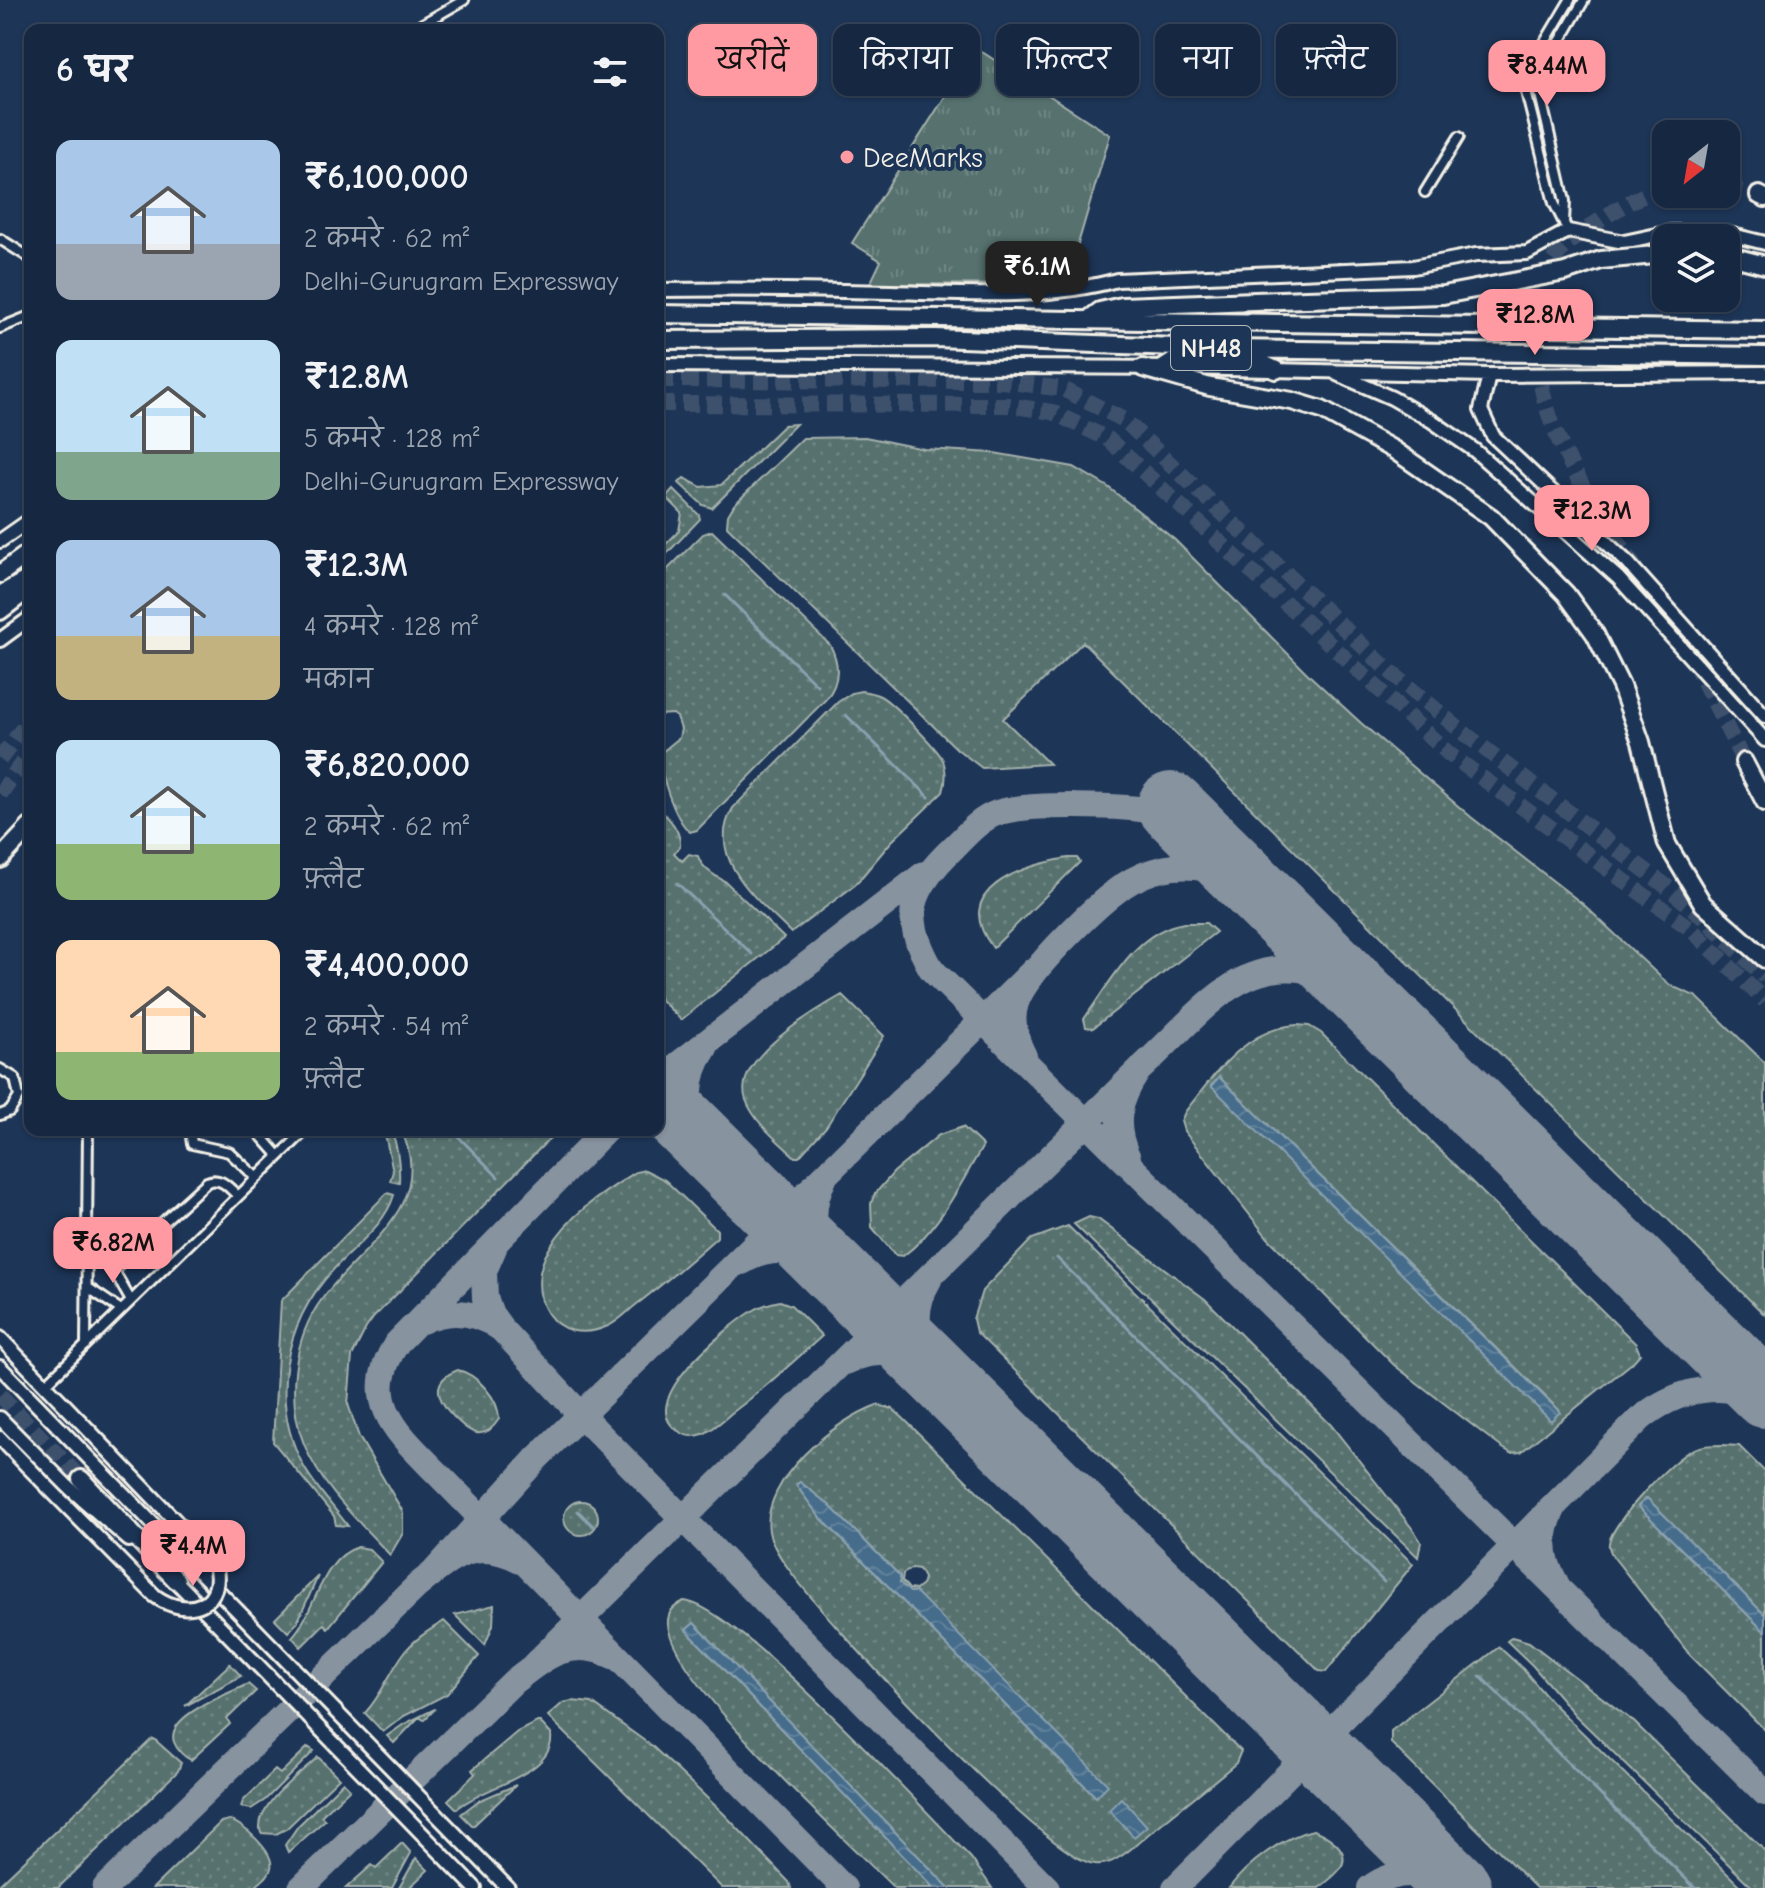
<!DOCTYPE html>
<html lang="hi">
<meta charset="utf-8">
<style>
:root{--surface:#162841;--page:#23344c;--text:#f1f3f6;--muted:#9ea6b1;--line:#35445a;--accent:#ff9aa2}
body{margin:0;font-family:"Comic Neue","Playpen Sans Deva",sans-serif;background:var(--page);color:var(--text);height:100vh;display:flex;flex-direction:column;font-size:30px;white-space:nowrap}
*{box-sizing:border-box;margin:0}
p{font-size:26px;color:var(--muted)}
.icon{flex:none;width:44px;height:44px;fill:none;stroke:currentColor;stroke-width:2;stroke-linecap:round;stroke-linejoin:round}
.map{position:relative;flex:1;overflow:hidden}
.sheet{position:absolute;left:24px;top:24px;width:640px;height:1112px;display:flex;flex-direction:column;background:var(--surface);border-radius:16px;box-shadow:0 2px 6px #0004,0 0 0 2px var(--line)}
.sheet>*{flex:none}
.banner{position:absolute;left:688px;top:24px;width:760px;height:72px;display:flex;gap:16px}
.needle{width:52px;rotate:211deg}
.controls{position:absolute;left:1652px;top:120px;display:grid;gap:16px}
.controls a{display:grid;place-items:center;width:88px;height:88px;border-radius:16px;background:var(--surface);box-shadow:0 2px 6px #0004,0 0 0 2px var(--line);font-size:40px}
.price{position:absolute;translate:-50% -68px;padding:0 18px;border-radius:16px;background:var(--accent);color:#111;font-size:26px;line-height:52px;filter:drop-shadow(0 2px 4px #0008)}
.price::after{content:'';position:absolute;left:50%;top:48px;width:24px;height:18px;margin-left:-12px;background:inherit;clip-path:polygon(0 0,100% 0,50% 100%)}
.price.current{background:#222;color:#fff}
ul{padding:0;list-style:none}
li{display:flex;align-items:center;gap:24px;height:200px;padding:0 32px}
li span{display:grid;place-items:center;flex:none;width:224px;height:160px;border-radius:16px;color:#555}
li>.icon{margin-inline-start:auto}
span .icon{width:96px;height:96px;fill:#fffc;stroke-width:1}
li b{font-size:34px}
h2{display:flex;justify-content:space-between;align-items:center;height:96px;padding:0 32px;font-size:34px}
.pill{padding:0 28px;border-radius:16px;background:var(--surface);box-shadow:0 2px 6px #0004,0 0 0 2px var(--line);font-size:28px;line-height:72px}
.pill.current{background:var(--accent);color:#111}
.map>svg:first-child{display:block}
.grass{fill:url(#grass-dots);stroke:#a5b1ab;stroke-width:2;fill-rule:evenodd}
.park{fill:url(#park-tufts);stroke:#a5b1ab;stroke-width:2}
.water{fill:url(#water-waves);stroke:#8aa1b0;stroke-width:2}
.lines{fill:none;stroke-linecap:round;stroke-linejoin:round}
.stream{stroke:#8aa1b0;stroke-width:3}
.taxiway{stroke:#8893a0;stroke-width:26}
.runway{stroke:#8893a0;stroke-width:68}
.highway-tunnel{stroke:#3d516d;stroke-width:16;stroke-dasharray:16 8;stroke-linecap:butt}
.street-casing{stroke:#f4f1e8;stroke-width:14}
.secondary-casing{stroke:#f4f1e8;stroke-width:18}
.highway-casing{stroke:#f4f1e8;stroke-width:22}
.street{stroke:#1d3557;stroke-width:8}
.secondary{stroke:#1d3557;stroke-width:12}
.highway{stroke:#1d3557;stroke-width:16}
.secondary-bridge-casing{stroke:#f4f1e8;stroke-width:18;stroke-linecap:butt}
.highway-bridge-casing{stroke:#f4f1e8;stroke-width:22;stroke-linecap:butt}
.secondary-bridge{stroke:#1d3557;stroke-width:12}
.highway-bridge{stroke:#1d3557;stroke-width:16}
.poi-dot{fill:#ff9aa2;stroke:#1d3557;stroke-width:3}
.labels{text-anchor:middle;stroke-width:8;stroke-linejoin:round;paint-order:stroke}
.shield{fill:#1d3557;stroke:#b4b9bc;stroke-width:2}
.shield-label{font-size:26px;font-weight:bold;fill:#f4f1e8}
.poi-label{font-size:28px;fill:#f4f1e8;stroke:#1d3557;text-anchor:start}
</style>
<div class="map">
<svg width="1765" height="1888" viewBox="0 0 1765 1888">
<defs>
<pattern id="grass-dots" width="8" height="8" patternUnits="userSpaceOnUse" patternTransform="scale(2)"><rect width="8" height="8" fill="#56716e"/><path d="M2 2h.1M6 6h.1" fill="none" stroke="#6f8683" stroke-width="1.8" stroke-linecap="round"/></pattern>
<pattern id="park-tufts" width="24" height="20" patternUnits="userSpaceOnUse" patternTransform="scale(2)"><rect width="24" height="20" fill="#56716e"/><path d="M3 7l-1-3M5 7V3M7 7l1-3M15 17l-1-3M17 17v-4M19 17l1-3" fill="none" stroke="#6f8683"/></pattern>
<pattern id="water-waves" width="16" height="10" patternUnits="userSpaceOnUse" patternTransform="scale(2)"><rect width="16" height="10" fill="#446c8b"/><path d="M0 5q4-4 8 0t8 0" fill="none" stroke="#60819b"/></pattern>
</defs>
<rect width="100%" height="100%" fill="#1d3557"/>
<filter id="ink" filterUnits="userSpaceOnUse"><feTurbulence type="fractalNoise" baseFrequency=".0125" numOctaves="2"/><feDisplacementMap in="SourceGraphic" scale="16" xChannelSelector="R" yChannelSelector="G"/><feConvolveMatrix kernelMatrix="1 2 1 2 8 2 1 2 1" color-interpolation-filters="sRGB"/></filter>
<g filter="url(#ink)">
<path class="grass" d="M796,424L712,508L703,505L679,483L684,478L701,487L721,485L784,425Z
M865,437L924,449L994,453L1074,467L1108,487L1175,540L1310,676L1361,723L1471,817L1584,905L1669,985L1697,997L1765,1063V1315L1083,642L1003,719L1049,764L982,768L957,749L727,526L728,515L734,505L803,438Z
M673,489L699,515L700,519L658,563V552L679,531L682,513L666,497Z
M712,531L830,645C840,664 840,682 826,699L697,830L690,832C675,820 657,770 662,752L679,738L681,729L677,717L673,714L658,715V579L703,534Z
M861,691C868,692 874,693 880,696C892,702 937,748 943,760C947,771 946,782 943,792L891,842L855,885L791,933C760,902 703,858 733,808L838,702L852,693Z
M658,810C670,817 681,832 680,846L674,853L682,861L689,854L698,856C701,868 715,876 726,882L784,938L681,1020L658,997Z
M1068,858H1077L1080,862L993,948C948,889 1022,866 1068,858Z
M1184,923H1206L1216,932L1093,1028L1086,1027L1084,1019C1111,982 1135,931 1184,923Z
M842,995L884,1036L826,1127L799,1157H795C778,1141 754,1122 746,1100C731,1059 814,1011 842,995Z
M1297,1025L1309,1026L1321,1033L1636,1344L1640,1354L1632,1363L1521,1452L1511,1453L1501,1447L1394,1365L1268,1238L1184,1131L1181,1121L1185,1112C1214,1075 1246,1028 1297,1025ZM1220,1078L1560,1411V1412L1211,1086Z
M963,1127L983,1146C960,1184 939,1230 903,1256L895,1255L872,1227L871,1204L874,1195L894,1172L939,1135Z
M384,1130H391C398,1147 400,1164 399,1183L390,1181L393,1171Z
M401,1130H558L374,1317L366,1328L352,1356L348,1404L359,1437L403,1512V1533L390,1555C359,1522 321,1487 304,1444C286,1399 293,1338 322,1299C360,1247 438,1206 401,1130Z
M645,1170L665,1180L717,1230V1237C691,1260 665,1283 637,1304C628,1311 618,1322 608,1326C553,1350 522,1294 549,1249C569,1214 603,1193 636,1172Z
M387,1193L394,1195C385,1226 353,1247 333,1270C283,1324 269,1402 304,1467C316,1488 334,1507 348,1526L336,1525L334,1516L273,1442L281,1301Z
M1089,1217L1098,1219L1205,1299L1331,1425L1415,1532L1421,1542L1418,1557L1074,1224Z
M1068,1226L1413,1564L1326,1672L1319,1671L976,1332L973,1319L982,1291L1032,1239Z
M780,1301L791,1305L822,1336C793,1362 764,1389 733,1412C724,1419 714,1429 703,1434C695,1437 687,1437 680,1432C630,1404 728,1327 751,1312C760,1306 769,1303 780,1301Z
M458,1370C477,1374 499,1399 499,1419C483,1444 468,1432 452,1415C436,1398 431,1380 458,1370Z
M877,1405L893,1409L903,1418L1241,1751L1236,1763C1210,1785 1183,1806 1156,1828C1144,1837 1132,1850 1118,1858C1112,1862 1103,1865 1095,1864C1049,1862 821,1616 788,1568C780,1557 771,1544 769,1531C761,1480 835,1420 877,1405ZM800,1482L829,1505L900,1576V1583L1095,1796L819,1516L796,1485ZM912,1568L919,1569L924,1578L922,1585L916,1590L909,1589L902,1581L903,1574Z
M1723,1445L1739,1446L1765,1472V1615L1647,1498L1638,1506L1765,1632V1730L1690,1655L1612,1555C1610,1549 1608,1548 1609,1543C1612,1523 1673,1458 1692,1450C1701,1445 1712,1445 1723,1445Z
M564 1518a17 17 0 1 1 34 0a17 17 0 1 1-34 0Z
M358,1547L369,1549L382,1562L328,1628L324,1624L301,1647L292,1637C317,1610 320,1559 358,1547Z
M318,1576L297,1623L288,1632L275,1619Z
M684,1601C737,1606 924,1810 971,1858L992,1888H949L694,1623L686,1630L934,1888H894C846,1840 674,1684 668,1625C667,1612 673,1607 684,1601Z
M494,1605L493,1625L485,1645L455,1615Z
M444,1621L479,1656L447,1694L404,1716L383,1732L365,1713C382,1695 389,1673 404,1653C414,1639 430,1630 444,1621Z
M1512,1637L1529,1642L1634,1722L1765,1851V1888H1753L1575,1715L1533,1666L1507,1641Z
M1499,1647L1523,1669L1551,1702L1742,1888H1536L1391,1743V1731Z
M230,1664L241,1676L185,1706Z
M248,1684L256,1691L227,1719L230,1724L191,1760C184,1757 177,1750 174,1742C165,1715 229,1694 248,1684Z
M572,1701L592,1703L653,1747L724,1814L789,1882L791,1888H722L548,1716L563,1703Z
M435,1709L424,1720L419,1717L394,1743L387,1736L404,1724Z
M537,1722H540L551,1734C556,1775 482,1786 457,1809L448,1800L475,1774L472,1770L517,1732Z
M154,1739L181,1763L178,1771L58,1888H0V1884L151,1740Z
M308,1747L314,1751L265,1800L251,1809L241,1807L243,1801L275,1770L280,1774Z
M318,1757L339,1778L286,1829L276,1834L261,1833C252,1807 301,1773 318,1757Z
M343,1782L350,1789L321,1816L325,1820L288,1852L285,1845L298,1826Z
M516,1785L473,1826L461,1814L478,1801Z
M229,1820C242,1823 275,1852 271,1868C270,1876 260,1882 254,1888H153L221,1822Z
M1313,1830C1327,1835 1353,1850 1340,1869C1335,1876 1326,1882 1319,1888H1229C1248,1863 1282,1837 1313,1830Z
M402,1843L411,1853L392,1888H346L372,1865L376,1868Z
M416,1858L428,1870L409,1888H399Z"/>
<path class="park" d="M976,48L1110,135L1066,285L870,284L881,261L852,243Z"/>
<path class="water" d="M1219,1077L1560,1412L1551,1421L1211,1086Z
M800,1482L829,1505L900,1576V1583L910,1592H916L1108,1785L1096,1797L819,1516L796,1485Z
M1647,1498L1765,1615V1632L1638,1506Z
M694,1623L949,1888H934L686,1630Z
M1121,1798L1147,1826L1134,1837L1109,1810Z"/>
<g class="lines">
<path class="stream" d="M725,595L817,685
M846,715L929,797
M677,883L752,954
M452,1130L498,1177
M1057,1258L1384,1582
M578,1511L593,1526
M1480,1676L1695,1888"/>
<path class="taxiway" d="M1195,831C1183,823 1171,815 1157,812C1129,805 1023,803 997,813C980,819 967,834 954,847C910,889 900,916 932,970L1765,1793
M705,1048C682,1082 687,1115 709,1148
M1024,1056C1015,1039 1010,1021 1016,1003C1025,973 1096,905 1123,886C1135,878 1148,872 1162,869C1192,862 1218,870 1246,880
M658,1080L924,874
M658,1121L680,1126L702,1140
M606,1130L397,1343C356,1405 405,1439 445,1481L844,1888
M1128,1158C1112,1125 1118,1101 1138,1071C1208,1008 1251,932 1355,988
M824,1179C807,1211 814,1241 832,1269
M494,1248L484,1271L485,1298L491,1314L504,1332L581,1415L1047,1888
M742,1262C776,1242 804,1251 834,1271
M929,1280C910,1311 917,1341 934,1370
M422,1321C449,1308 476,1311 501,1329
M846,1362C879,1345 906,1354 936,1372
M1554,1507C1541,1532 1541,1559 1556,1583
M433,1573L537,1458L1034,970
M534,1665L1138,1071
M105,1888L417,1586C451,1558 475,1536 520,1560
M301,1888L513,1682C546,1656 572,1635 615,1657
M1175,1888L1640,1419C1675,1390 1723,1378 1765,1401
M1370,1888C1396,1868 1428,1871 1455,1888"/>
<path class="runway" d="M1171,806L1765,1394
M658,1097L1458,1888"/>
<path class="highway-tunnel" d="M1726,188L1759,195
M658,380L1002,381L1063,389L1124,420L1386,668L1460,730L1666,886L1703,917L1765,977
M658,404L1008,405L1052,412L1108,439L1449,754L1692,930L1765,1001
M1636,569C1587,494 1530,419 1537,324C1541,273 1546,257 1590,227C1612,212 1639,193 1666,190
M1656,598L1683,640L1744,762
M0,759L30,719
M0,794L30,752
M0,1395L81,1479"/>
<g class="street-casing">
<path id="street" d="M412,30L464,0
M1425,192L1459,137
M1564,223L1565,201L1537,81L1584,0
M1568,231L1554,203L1525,88L1527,72L1570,0
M0,239L30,258
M0,328L30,316
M0,1069L15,1078L19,1097L10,1111L0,1115
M190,1130L192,1144L229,1152L256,1177
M256,1130L279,1156
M87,1287L121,1310
M131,1301L115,1273L120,1261L207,1182C221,1176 229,1188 238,1196
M86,1345L88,1130
M45,1385L305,1131"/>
</g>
<g class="secondary-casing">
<path id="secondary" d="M658,290C736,289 814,290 891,292C966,294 1045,300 1117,280L1413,267L1476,255L1527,253L1568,231L1624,242L1671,232H1720L1765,243
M658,365L1185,368L1489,375L1765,373
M1337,374L1392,398L1432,421L1474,450L1618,578L1765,740
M1489,375L1481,410L1493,436L1628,563L1765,716
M0,541L30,520
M0,640L30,618
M0,1338L80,1421
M0,1367L508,1888
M0,1418L66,1485L129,1540
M0,1438L27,1466
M170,1575L475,1888"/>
</g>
<g class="highway-casing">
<path id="highway" d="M1759,195L1765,198
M1726,255L1765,265
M658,314L1765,330
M1088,320L1100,311L1122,306L1306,299
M658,340L935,338L1230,349L1765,356
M1238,352L1276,370
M1143,368L1210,387L1292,401L1322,410L1394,450L1491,517L1566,594L1595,634L1621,686L1641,742L1667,844L1703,904L1765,959
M1164,368L1196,347
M0,574L30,552
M0,595L25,581
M0,611L30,588
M1744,762L1765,802
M0,859L30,827
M81,1479L176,1580"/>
</g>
<use href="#street" class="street"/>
<use href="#secondary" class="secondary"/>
<use href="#highway" class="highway"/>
<g class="secondary-bridge-casing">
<path id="secondary-bridge" d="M27,1466L155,1596C188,1620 228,1605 214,1561L80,1421"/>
</g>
<g class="highway-bridge-casing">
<path id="highway-bridge" d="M1306,299L1443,295L1565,272L1601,260L1666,254"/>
</g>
<use href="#secondary-bridge" class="secondary-bridge"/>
<use href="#highway-bridge" class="highway-bridge"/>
</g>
</g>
<circle class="poi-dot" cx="847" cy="157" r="8"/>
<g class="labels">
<rect class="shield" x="1171" y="326" width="80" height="44" rx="6"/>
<g class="shield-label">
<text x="1211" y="357">NH48</text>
</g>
<g class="poi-label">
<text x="863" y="167">DeeMarks</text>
</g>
</g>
</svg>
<div class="controls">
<a><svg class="needle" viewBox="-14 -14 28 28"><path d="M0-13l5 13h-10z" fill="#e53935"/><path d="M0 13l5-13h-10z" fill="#9ea6b1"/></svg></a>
<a><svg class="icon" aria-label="layers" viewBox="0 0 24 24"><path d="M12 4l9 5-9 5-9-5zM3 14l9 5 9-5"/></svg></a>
</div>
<b class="price" style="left:1547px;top:108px">₹8.44M</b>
<b class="price current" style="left:1037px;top:309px">₹6.1M</b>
<b class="price" style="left:1535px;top:357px">₹12.8M</b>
<b class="price" style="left:1592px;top:553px">₹12.3M</b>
<b class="price" style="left:113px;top:1285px">₹6.82M</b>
<b class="price" style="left:193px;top:1588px">₹4.4M</b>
<div class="banner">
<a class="pill current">खरीदें</a>
<a class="pill">किराया</a>
<a class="pill">फ़िल्टर</a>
<a class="pill">नया</a>
<a class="pill">फ़्लैट</a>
</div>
<section class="sheet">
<h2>6 घर<svg class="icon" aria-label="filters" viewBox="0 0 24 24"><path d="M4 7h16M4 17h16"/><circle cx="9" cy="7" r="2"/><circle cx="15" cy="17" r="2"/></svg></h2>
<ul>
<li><span style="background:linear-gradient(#a9c7e8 65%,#9aa5b1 0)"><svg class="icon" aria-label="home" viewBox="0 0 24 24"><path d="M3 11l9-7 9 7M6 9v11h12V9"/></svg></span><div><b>₹6,100,000</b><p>2 कमरे · 62 m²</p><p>Delhi-Gurugram Expressway</p></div></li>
<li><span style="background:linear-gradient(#bfe0f5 70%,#7fa58c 0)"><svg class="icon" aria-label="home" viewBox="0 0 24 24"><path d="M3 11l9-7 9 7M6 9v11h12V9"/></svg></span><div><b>₹12.8M</b><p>5 कमरे · 128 m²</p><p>Delhi-Gurugram Expressway</p></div></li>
<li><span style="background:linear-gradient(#a9c7e8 60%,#c2b280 0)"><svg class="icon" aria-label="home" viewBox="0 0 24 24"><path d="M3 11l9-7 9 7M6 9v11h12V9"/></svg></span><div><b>₹12.3M</b><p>4 कमरे · 128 m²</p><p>मकान</p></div></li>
<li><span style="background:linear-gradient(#bfe0f5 65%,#8fb573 0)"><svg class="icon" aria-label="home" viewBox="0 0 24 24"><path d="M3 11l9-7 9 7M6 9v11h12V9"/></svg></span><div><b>₹6,820,000</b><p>2 कमरे · 62 m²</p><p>फ़्लैट</p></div></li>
<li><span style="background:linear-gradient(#ffd9b3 70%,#8fb573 0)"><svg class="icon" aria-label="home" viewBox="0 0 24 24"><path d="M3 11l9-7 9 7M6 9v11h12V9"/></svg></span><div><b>₹4,400,000</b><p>2 कमरे · 54 m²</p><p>फ़्लैट</p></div></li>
</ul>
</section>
</div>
